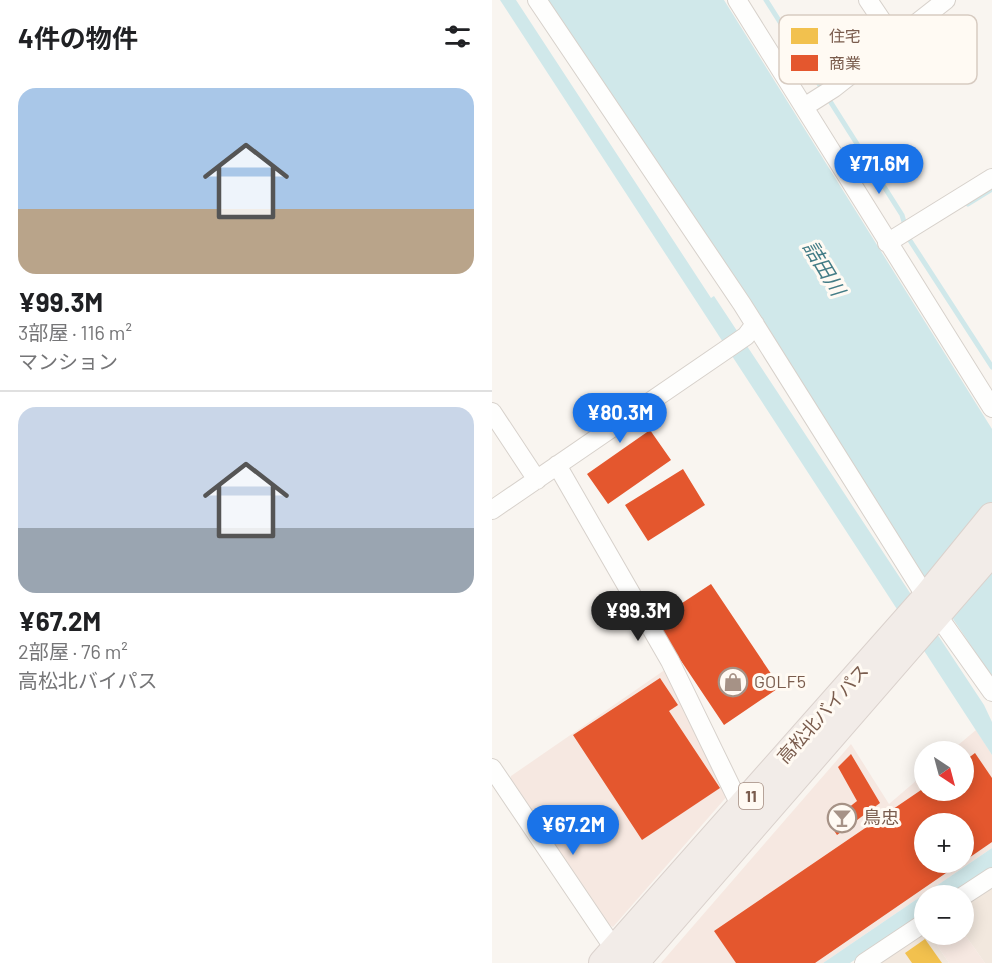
<!DOCTYPE html>
<html lang="ja">
<meta charset="utf-8">
<style>
:root{--surface:#fff;--page:#f2f2f2;--text:#202124;--muted:#757577;--line:#e0e0e0;--accent:#1a73e8}
body{margin:0;font-family:Barlow,"Noto Sans JP",sans-serif;background:var(--page);color:var(--text);height:100vh;display:flex;flex-direction:column;font-size:22px;white-space:nowrap}
*{box-sizing:border-box;margin:0}
p{font-size:20px;color:var(--muted)}
.icon{flex:none;width:33px;height:33px;fill:none;stroke:currentColor;stroke-width:2;stroke-linecap:round;stroke-linejoin:round}
.map{position:relative;flex:1;overflow:hidden}
.drawer{display:flex;flex-direction:column;background:var(--surface);width:492px}
.drawer>*{flex:none}
.needle{width:39px;rotate:144deg}
.buttons{position:absolute;left:422px;top:741px;display:grid;gap:12px}
.buttons a{display:grid;place-items:center;width:60px;height:60px;border-radius:50%;background:var(--surface);box-shadow:0 3px 15px #0003;font-size:30px}
.price{position:absolute;translate:-50% -51px;padding:0 14px;border-radius:21px;background:var(--accent);color:#fff;font-size:20px;line-height:39px;filter:drop-shadow(0 2px 3px #0008)}
.price::after{content:'';position:absolute;left:50%;top:36px;width:18px;height:14px;margin-left:-9px;background:inherit;clip-path:polygon(0 0,100% 0,50% 100%)}
.price.on{background:#222;color:#fff}
ul{padding:0;list-style:none}
li{display:grid;align-content:center;gap:12px;height:318px;padding:0 18px}
li+li{border-top:2px solid var(--line)}
li span{display:grid;place-items:center;height:186px;border-radius:18px;color:#555}
li>.icon{margin-inline-start:auto}
span .icon{width:108px;height:108px;fill:#fffc;stroke-width:1}
li b{font-size:26px}
h2{display:flex;justify-content:space-between;align-items:center;height:72px;padding:0 18px;font-size:26px}
main{display:flex;flex:1;min-height:0}
.map>svg:first-child{display:block}
.residential{fill:#f2e8de}
.commercial{fill:#f6e8e1;fill-rule:evenodd}
.water{fill:#d0e8ea}
.homes{fill:#f2c14e}
.shops{fill:#e4572e}
.lines{fill:none;stroke-linecap:round;stroke-linejoin:round}
.stream{stroke:#d0e8ea;stroke-width:5}
.minor-casing{stroke:#d7d1cb;stroke-width:20}
.trunk-casing{stroke:#dad1cc;stroke-width:30}
.minor{stroke:#fefefd;stroke-width:18}
.trunk{stroke:#f2ece8;stroke-width:28}
.labels{text-anchor:middle;stroke-width:6;stroke-linejoin:round;paint-order:stroke}
.shield{fill:#fffaf3;stroke:#a28b7f;stroke-width:1.5}
.shield-label{font-size:16px;font-weight:bold;fill:#7a5c4d}
.poi-label{font-size:18px;fill:#7a5c4d;stroke:#fffaf3;text-anchor:start}
.street-label{font-size:18px;fill:#7a5c4d;stroke:#fffaf3}
.water-label{font-size:20px;font-style:italic;fill:#437c86;stroke:#fffaf3}
.key{fill:#fffaf3;stroke:#d7cbc1;stroke-width:1.5}
.key-label{font-size:16px;fill:#7a5c4d}
</style>
<main>
<section class="drawer">
<h2>4件の物件<svg class="icon" aria-label="filters" viewBox="0 0 24 24"><path d="M4 7h16M4 17h16"/><circle cx="9" cy="7" r="2"/><circle cx="15" cy="17" r="2"/></svg></h2>
<ul>
<li><span style="background:linear-gradient(#a9c7e8 65%,#b9a48a 0)"><svg class="icon" aria-label="home" viewBox="0 0 24 24"><path d="M3 11l9-7 9 7M6 9v11h12V9"/></svg></span><div><b>¥99.3M</b><p>3部屋 · 116 m²</p><p>マンション</p></div></li>
<li><span style="background:linear-gradient(#c9d6e8 65%,#9aa5b1 0)"><svg class="icon" aria-label="home" viewBox="0 0 24 24"><path d="M3 11l9-7 9 7M6 9v11h12V9"/></svg></span><div><b>¥67.2M</b><p>2部屋 · 76 m²</p><p>高松北バイパス</p></div></li>
</ul>
</section>
<div class="map">
<svg width="500" height="963" viewBox="0 0 500 963">
<rect width="100%" height="100%" fill="#f9f5f0"/>
<path class="residential" d="M500,883V963H493L471,932V903Z
M432,930V934L438,935L457,963H383Z"/>
<path class="commercial" d="M177,667L237,794L121,927L114,923L18,782L19,776Z
M484,730L500,755V848L331,963H169L359,744L397,804L432,774V790H471V752L459,751ZM432,824H471V862H432Z
M471,932L493,963H457L438,935Z"/>
<path class="water" d="M8,0H24L219,298L222,296L492,705L500,722V755Z
M55,0H232L500,429V677L263,324Z
M500,848V868L459,895L432,896V914L358,963H331Z"/>
<path class="homes" d="M433,939L450,963H420L413,953Z"/>
<path class="shops" d="M158,430L179,460L116,504L95,474Z
M191,469L213,505L156,541L133,505Z
M219,584L288,687L232,725L159,616L174,606L178,611Z
M168,678L186,705L177,711L228,788L150,840L81,735Z
M483,753L500,778V842L471,862V824H432V862H470L323,963H244L222,931L432,788V790H471V762Z
M359,754L388,803L345,835L337,823L365,801L346,767Z"/>
<g class="lines">
<path class="stream" d="M274,0L410,215L417,239L500,367
M476,204L500,189"/>
<g class="minor-casing">
<path id="minor" d="M45,0L250,304L446,616L500,692
M245,0L500,408
M376,0L403,40
M312,107L342,88L454,0
M395,243L500,178
M0,412L45,480
M65,465L178,661L249,807
M0,510L254,336L263,324
M0,768L127,956
M471,896L500,877
M372,963L432,923"/>
</g>
<g class="trunk-casing">
<path id="trunk" d="M111,963L434,598L500,517
M142,963L500,551"/>
</g>
<use href="#minor" class="minor"/>
<use href="#trunk" class="trunk"/>
</g>
<defs>
<g id="shop-ring" transform="scale(1.5)"><circle r="9.5" fill="#fffaf3" stroke="#a69286" stroke-width="1.5"/><path d="M-5-2.5h2.3a2.7 3.5 0 0 1 5.4 0H5L5.5 6h-11ZM-1.5-2.5h3a1.5 2.3 0 0 0-3 0Z" fill="#a69286"/></g>
<g id="bar-ring" transform="scale(1.5)"><circle r="9.5" fill="#fffaf3" stroke="#a69286" stroke-width="1.5"/><path d="M-6-5H6L.8 .8V4.5H3.5V6h-7V4.5H-.8V.8Z" fill="#a69286"/></g>
</defs>
<g fill-rule="evenodd">
<use href="#shop-ring" x="241" y="682"/>
<use href="#bar-ring" x="350" y="818"/>
</g>
<g class="labels">
<rect class="shield" x="247" y="783" width="24" height="26" rx="4.5"/>
<g class="shield-label">
<text x="259" y="802">11</text>
</g>
<g class="poi-label">
<text x="262" y="688">GOLF5</text>
<text x="371" y="824">鳥忠</text>
</g>
<g class="street-label">
<text transform="translate(331 714) rotate(-48)" y="6">高松北バイパス</text>
</g>
<g class="water-label">
<text transform="translate(332 268) rotate(59)" y="7">詰田川</text>
</g>
</g>
<rect x="287" y="15" width="198" height="69" rx="9" class="key"/>
<rect x="299" y="28" width="27" height="16" fill="#f2c14e"/>
<rect x="299" y="55" width="27" height="16" fill="#e4572e"/>
<g class="key-label">
<text x="337" y="42">住宅</text>
<text x="337" y="69">商業</text>
</g>
</svg>
<div class="buttons">
<a><svg class="needle" viewBox="-14 -14 28 28"><path d="M0-13l5 13h-10z" fill="#e53935"/><path d="M0 13l5-13h-10z" fill="#757577"/></svg></a>
<a>+</a>
<a>−</a>
</div>
<b class="price" style="left:387px;top:195px">¥71.6M</b>
<b class="price" style="left:128px;top:444px">¥80.3M</b>
<b class="price on" style="left:146px;top:642px">¥99.3M</b>
<b class="price" style="left:81px;top:856px">¥67.2M</b>
</div>
</main>
